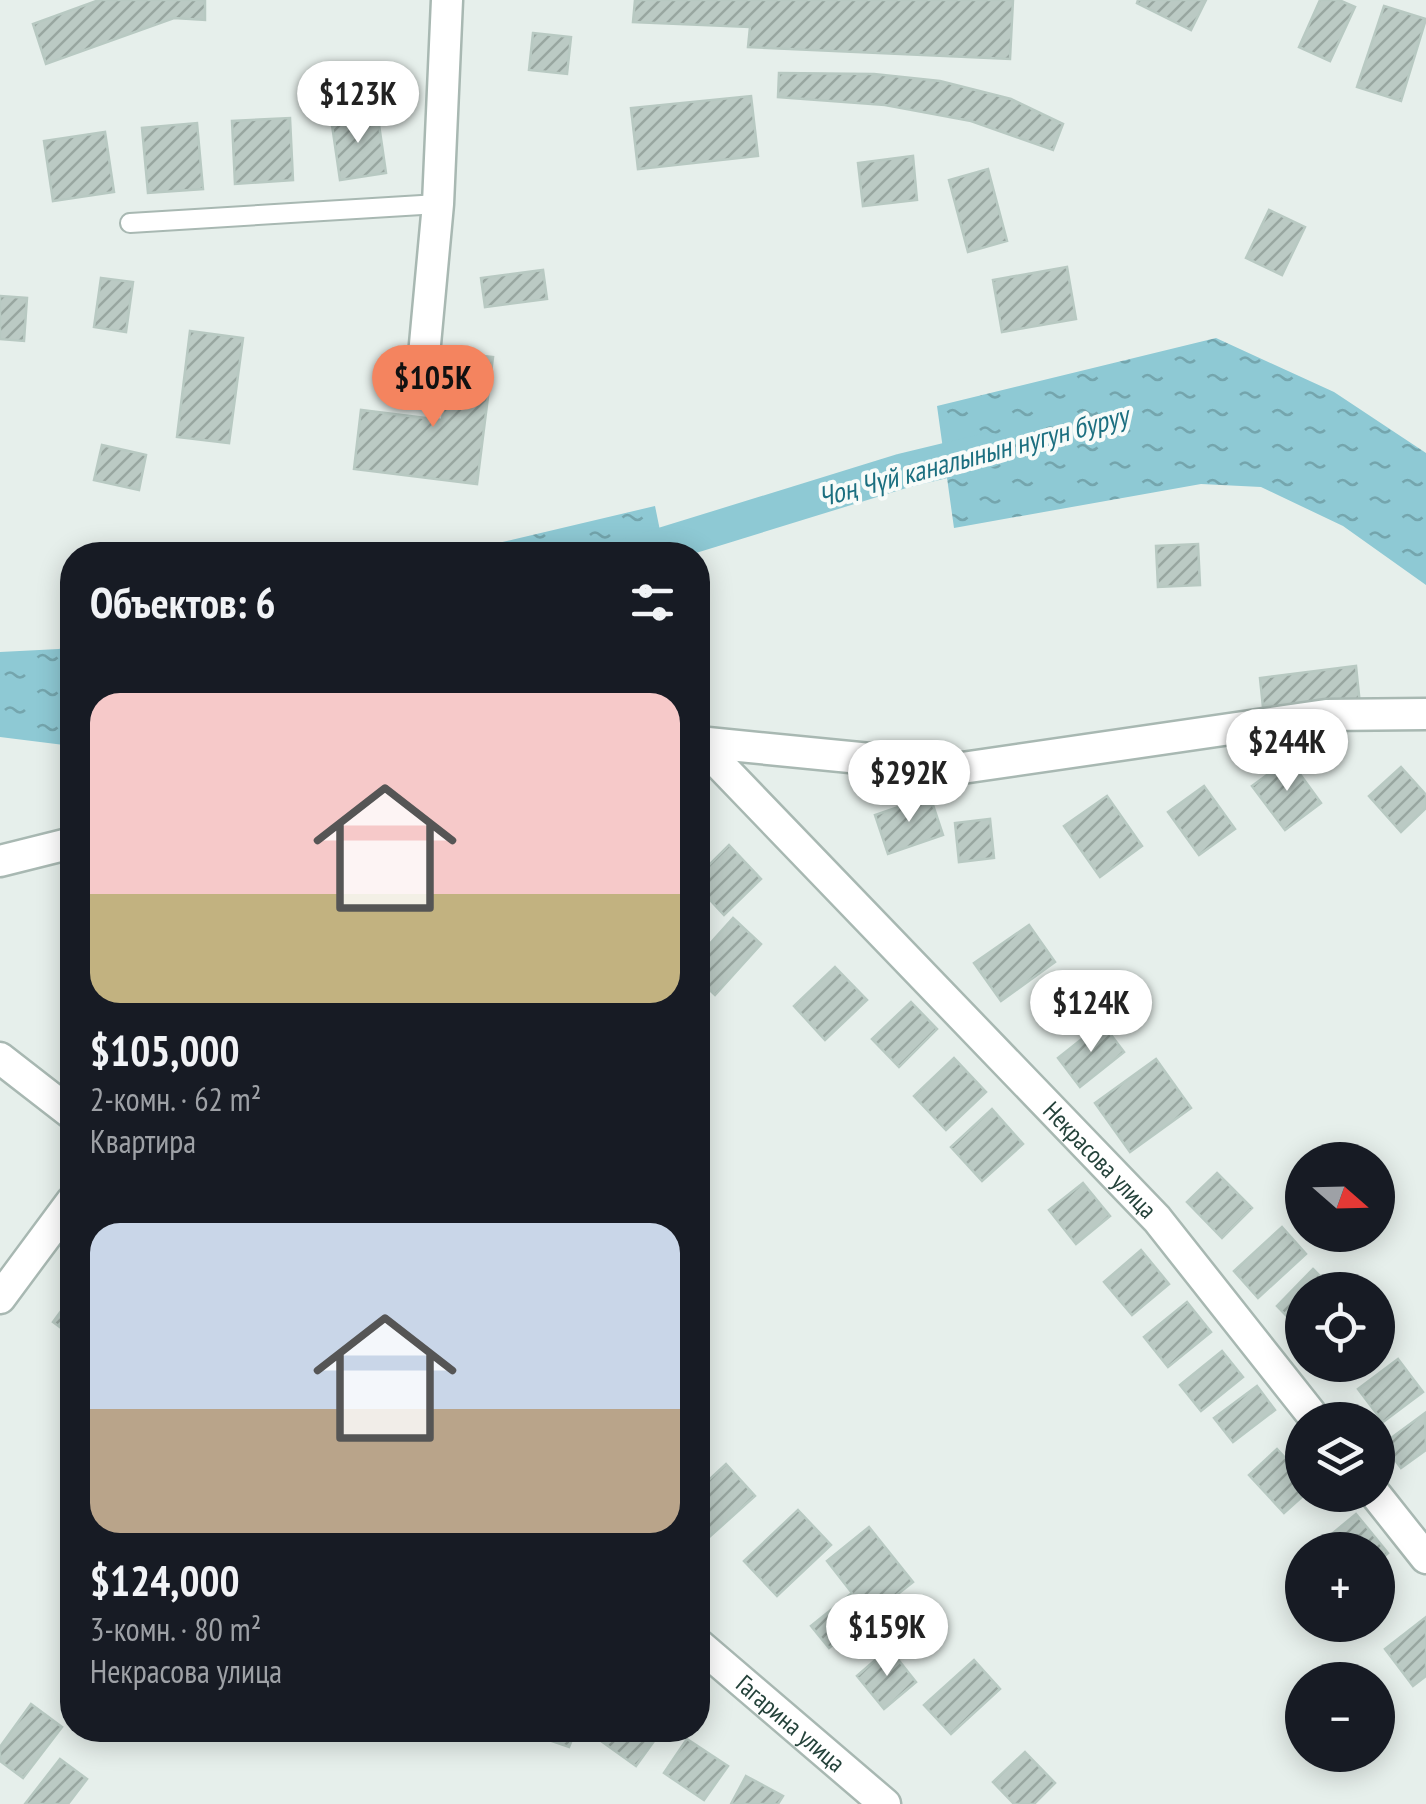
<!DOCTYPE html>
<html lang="ru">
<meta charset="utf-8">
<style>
:root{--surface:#171b24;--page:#20242c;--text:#f1f3f6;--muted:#9ea1a6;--accent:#f4845f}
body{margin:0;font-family:"PT Sans Narrow",sans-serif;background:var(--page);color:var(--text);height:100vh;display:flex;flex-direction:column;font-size:38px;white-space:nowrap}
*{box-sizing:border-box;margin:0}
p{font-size:32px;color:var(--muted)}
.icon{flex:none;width:55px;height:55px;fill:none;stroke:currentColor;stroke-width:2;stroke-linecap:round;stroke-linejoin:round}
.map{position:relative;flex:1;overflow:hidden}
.sheet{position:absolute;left:60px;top:542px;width:650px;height:1200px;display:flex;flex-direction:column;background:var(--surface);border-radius:40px;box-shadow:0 5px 25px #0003}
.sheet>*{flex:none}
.needle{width:65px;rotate:110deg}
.buttons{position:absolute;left:1285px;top:1142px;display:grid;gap:20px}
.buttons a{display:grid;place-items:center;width:110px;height:110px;border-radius:50%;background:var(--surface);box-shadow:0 5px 25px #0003;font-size:50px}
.price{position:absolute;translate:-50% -85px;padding:0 22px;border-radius:35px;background:#fff;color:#222;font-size:32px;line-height:65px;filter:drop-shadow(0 2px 5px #0008)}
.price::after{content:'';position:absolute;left:50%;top:60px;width:30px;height:22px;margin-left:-15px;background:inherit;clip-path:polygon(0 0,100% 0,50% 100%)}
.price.current{background:var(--accent);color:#111}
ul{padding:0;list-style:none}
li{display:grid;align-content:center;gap:20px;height:530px;padding:0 30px}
li span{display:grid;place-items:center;height:310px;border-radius:30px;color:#555}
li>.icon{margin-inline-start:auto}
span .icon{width:180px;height:180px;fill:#fffc;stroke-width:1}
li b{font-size:42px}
h2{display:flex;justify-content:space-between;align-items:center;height:120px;padding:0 30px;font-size:42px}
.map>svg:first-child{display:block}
.water{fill:url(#water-ripples)}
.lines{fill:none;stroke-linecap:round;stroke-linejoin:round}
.canal{stroke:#8ec9d4;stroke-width:35}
.building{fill:url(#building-hatch);stroke:#b8c9c2;stroke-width:2.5}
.lane-casing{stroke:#a8b8b2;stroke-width:22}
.street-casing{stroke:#a8b8b2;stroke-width:35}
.lane{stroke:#fff;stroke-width:18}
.street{stroke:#fff;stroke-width:30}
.labels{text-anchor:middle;stroke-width:8;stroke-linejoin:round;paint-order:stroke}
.street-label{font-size:25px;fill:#24423a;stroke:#f7fbf9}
.water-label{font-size:28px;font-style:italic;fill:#1c6f80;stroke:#f7fbf9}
</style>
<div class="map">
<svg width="1426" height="1804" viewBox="0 0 1426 1804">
<defs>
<pattern id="water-ripples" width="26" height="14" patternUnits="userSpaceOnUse" patternTransform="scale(2.5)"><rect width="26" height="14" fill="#8ec9d4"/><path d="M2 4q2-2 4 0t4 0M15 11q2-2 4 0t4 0" fill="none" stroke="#74a5ad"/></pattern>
<pattern id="building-hatch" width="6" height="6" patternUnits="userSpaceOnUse" patternTransform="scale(2.5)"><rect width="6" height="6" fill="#bbcac4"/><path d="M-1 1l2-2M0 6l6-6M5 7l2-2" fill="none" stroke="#98a6a0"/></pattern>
</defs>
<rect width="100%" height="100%" fill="#e6efeb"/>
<path class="water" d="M1216,338L1334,392L1426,453V585L1343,526L1261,487L1201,484L954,528L937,406Z
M655,506L665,555H447Z
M72,644V746L0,737V652L59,649Z"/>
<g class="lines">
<path class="canal" d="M630,555L902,471L989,450"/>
</g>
<path class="building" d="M99,0H205V20L174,18L46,64L33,24Z
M635,0H1013L1010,59L748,47L750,27L633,22Z
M1138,0H1206L1191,30L1137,3Z
M1320,0H1339L1355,7L1330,61L1299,47Z
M1384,6L1426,19L1401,101L1357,87Z
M533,33L571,37L567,74L529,70Z
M779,73L874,74L940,81L1011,99L1063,124L1053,150L971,121L885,105L778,97Z
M751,96L758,156L638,169L631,108Z
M377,111L386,173L340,180L331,118Z
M290,118L293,180L235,184L232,121Z
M197,123L203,189L148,193L142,128Z
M105,132L114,192L53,201L44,141Z
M913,156L917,200L863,206L858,163Z
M988,169L1007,241L968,252L949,180Z
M1269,210L1305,227L1282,275L1246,258Z
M1067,267L1076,319L1002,332L993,280Z
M543,270L547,299L485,307L481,278Z
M101,278L133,282L126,332L94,327Z
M0,296L27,298L24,341L0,339Z
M190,331L243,338L229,443L177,437Z
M451,352L493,357L477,484L354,469L361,410L442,420Z
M102,445L146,455L139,490L94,480Z
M1198,544L1200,585L1158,587L1156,546Z
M1356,666L1360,705L1264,717L1260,678Z
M1289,759L1321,803L1285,830L1252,786Z
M1401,767L1426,795V808L1401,832L1369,796Z
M1204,786L1235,829L1199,855L1168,812Z
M930,796L943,835L888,854L875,815Z
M1107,796L1142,846L1100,877L1064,826Z
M990,819L994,858L959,862L955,823Z
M729,845L761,879L724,915L698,887V876Z
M733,918L761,944L715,995L698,979V957Z
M1029,925L1055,962L1001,1001L974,963Z
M835,967L867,1000L825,1040L794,1006Z
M911,1002L937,1029L899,1067L872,1039Z
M1102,1023L1124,1052L1080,1087L1058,1058Z
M954,1058L986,1092L946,1130L914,1096Z
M1156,1059L1191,1108L1130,1152L1095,1103Z
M992,1109L1023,1144L982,1181L951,1147Z
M1217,1173L1252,1208L1222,1238L1187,1202Z
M1083,1183L1110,1216L1076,1244L1049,1210Z
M1282,1227L1306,1254L1258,1298L1234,1271Z
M1141,1250L1169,1284L1132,1315L1104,1282Z
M1313,1269L1334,1290H1302V1332L1277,1306Z
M72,1296V1336L53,1322Z
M1187,1302L1211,1332L1168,1367L1144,1337Z
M1222,1351L1243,1377L1201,1411L1180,1385Z
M1398,1359L1423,1392L1383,1422L1358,1389Z
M1322,1365H1342L1331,1375Z
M1257,1386L1275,1410L1233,1442L1214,1418Z
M1425,1413L1426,1450L1401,1468L1383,1444Z
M1277,1449L1302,1476L1304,1495L1284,1513L1249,1475Z
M726,1464L755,1496L707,1539L698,1529V1490Z
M798,1510L831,1545L777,1596L744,1561Z
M1356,1514L1388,1553L1378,1562V1550H1318L1316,1547Z
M869,1527L913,1582L829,1648L811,1626L852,1593L827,1561Z
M1426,1617V1676L1413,1686L1385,1649Z
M889,1648L916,1682L884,1709L857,1676Z
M974,1660L1000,1689L951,1734L924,1705Z
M31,1704L62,1727L23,1778L0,1761V1747Z
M546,1730H576L569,1747L543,1738Z
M598,1730H662L636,1766L594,1736Z
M687,1739L728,1766L704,1800L664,1773Z
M1025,1752L1055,1783L1034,1804H1014L993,1782Z
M60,1759L87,1779L68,1804H25Z
M746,1776L783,1796L778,1804H731Z"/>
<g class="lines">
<g class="lane-casing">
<path id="lane" d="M130,223L438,204"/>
</g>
<g class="street-casing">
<g id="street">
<path d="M424,355L438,204L447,0"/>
<path id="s1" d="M698,742L1157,1219L1316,1420"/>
<path d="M698,742L962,768L1326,715L1426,714"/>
<path d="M0,861L72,843"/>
<path d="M0,1058L72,1114"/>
<path d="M0,1298L72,1201"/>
<path d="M1376,1495L1426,1558"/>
<path id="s2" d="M698,1644L885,1804"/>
</g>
</g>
<use href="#lane" class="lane"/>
<use href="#street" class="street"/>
</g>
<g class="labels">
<g class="street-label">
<text dy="9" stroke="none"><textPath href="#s1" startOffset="580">Некрасова улица</textPath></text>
<text dy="9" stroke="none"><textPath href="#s2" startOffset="122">Гагарина улица</textPath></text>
</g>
<g class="water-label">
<text transform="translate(973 456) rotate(-15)" y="10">Чоң Чүй каналынын нугун буруу</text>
</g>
</g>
</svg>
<div class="buttons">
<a><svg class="needle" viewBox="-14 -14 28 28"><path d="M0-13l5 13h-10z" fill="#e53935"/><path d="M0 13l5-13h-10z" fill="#9ea1a6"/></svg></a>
<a><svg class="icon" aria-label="locate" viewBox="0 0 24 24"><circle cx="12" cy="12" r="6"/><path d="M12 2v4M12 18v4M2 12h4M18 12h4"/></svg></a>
<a><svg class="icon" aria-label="layers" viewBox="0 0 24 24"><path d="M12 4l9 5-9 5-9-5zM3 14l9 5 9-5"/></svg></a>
<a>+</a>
<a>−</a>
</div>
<b class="price" style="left:358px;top:146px">$123K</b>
<b class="price current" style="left:433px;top:430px">$105K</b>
<b class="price" style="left:1287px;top:794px">$244K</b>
<b class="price" style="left:909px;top:825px">$292K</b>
<b class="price" style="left:1091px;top:1055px">$124K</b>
<b class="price" style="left:887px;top:1679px">$159K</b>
<section class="sheet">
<h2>Объектов: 6<svg class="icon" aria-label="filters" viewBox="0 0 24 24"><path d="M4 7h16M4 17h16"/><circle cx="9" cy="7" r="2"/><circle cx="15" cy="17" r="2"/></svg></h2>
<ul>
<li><span style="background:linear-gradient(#f6c9c9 65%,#c2b280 0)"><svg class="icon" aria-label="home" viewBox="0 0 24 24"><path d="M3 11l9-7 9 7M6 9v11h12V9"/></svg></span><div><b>$105,000</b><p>2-комн. · 62 m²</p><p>Квартира</p></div></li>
<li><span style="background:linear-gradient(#c9d6e8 60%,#b9a48a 0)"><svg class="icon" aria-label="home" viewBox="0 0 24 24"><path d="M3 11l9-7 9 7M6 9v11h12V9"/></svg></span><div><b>$124,000</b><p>3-комн. · 80 m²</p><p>Некрасова улица</p></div></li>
</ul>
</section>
</div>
